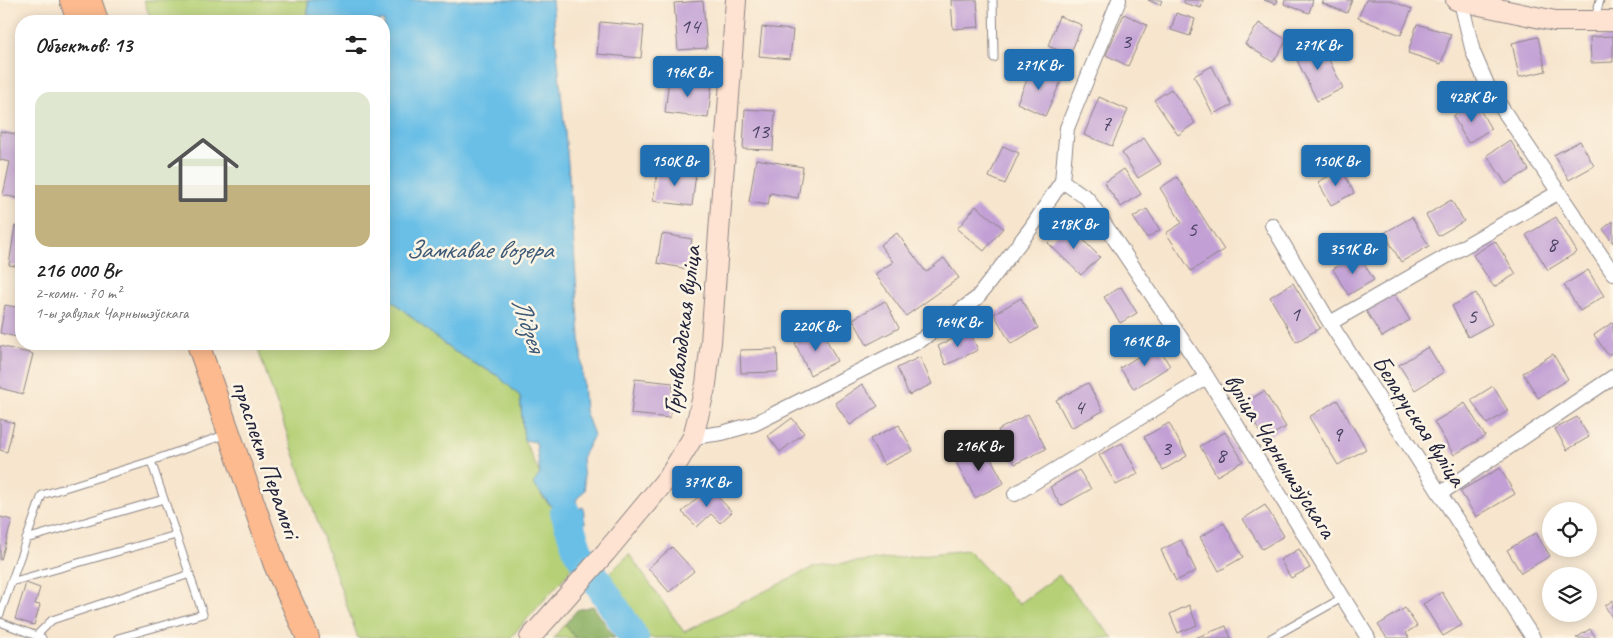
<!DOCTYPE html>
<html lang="ru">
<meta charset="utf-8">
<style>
:root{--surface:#fff;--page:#f6f6f6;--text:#222;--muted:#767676;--accent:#1f6fb2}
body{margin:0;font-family:Caveat,sans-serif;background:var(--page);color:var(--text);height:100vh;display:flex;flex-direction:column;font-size:19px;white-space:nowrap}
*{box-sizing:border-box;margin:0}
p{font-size:16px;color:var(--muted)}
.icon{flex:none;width:28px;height:28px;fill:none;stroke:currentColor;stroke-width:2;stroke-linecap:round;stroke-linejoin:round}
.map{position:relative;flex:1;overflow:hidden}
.side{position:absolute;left:15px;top:15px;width:375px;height:335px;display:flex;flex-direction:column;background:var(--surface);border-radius:20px;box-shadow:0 2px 12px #0003}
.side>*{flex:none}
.buttons{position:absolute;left:1542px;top:502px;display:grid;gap:10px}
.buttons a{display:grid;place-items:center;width:55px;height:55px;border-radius:50%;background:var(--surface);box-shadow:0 2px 12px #0003;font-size:25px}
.price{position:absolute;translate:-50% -42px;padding:0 11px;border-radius:5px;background:var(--accent);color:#fff;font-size:16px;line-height:32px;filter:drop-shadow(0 1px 2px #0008)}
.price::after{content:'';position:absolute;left:50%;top:30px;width:15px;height:11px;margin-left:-8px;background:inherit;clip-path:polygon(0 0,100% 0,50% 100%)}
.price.selected{background:#222;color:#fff}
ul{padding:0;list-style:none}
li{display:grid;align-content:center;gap:10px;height:265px;padding:0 20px}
li span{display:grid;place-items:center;height:155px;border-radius:15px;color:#555}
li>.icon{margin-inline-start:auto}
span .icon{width:90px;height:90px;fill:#fffc;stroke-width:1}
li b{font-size:21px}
h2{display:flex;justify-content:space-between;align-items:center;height:60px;padding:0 20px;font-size:21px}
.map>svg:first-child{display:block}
.green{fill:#b5d076;stroke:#6c7958}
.forest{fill:#90b267;stroke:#596a51}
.water{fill:#6bbfe7;stroke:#467091}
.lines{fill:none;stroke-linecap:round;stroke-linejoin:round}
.river{stroke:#6bbfe7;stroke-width:30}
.building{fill:#c2a0d5}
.service-casing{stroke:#8c8484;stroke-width:9}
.minor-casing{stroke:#8c8484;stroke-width:16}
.secondary-casing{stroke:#8c8484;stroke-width:22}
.primary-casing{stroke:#8c8484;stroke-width:24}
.service{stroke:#fff;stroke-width:7}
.minor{stroke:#fff;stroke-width:14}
.secondary{stroke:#fee3d2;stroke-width:20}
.primary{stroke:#fcba8e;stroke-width:22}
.labels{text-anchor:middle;stroke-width:5;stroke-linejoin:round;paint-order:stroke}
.number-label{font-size:22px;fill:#4a4262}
.street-label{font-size:25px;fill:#22223b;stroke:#fcf5e5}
.water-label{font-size:26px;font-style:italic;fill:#3c5977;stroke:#fcf5e5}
</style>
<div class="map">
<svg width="1613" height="638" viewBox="0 0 1613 638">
<rect width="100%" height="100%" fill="#fcf5e5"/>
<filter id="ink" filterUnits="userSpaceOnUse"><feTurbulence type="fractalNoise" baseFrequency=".02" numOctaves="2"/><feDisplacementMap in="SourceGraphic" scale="10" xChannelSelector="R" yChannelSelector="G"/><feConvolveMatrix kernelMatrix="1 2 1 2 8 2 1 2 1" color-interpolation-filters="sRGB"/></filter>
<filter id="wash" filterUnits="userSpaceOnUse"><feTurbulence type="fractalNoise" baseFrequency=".0096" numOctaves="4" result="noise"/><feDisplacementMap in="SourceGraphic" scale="20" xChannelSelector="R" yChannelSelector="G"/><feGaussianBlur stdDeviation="1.12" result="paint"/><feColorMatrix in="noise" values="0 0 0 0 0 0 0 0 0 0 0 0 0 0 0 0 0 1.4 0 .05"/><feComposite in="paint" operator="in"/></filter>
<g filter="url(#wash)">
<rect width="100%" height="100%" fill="#f7e5cd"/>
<path class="green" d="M144,0H308V21H151Z
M384,294L450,349L498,376L520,396L524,440L540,474L541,495L565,523L574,557L569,572L510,638H358L256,344H384Z
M968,550L1019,604L1059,575L1113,638H644L611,590L606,577L629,554L684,632L815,566Z
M565,624L575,638H553Z"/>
<path class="forest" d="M593,606L615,638H575L565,624L577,610Z"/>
<path class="water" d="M308,0H552L569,174L585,411L594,435L582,458L585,490L576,500L578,509L583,507L585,523L582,527L586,543L574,557L565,523L533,484L540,474L536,442L524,440L520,396L498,376L450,349L384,294V21H308Z"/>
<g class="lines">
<path class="river" d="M565,512L578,551L634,638"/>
</g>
<g id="blocks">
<path class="building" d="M951,0H977L979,27L953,29Z
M1148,0H1162L1160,5Z
M1184,0H1203L1201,8L1184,3Z
M1264,0H1278L1276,4Z
M1285,0H1313L1309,13L1284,4Z
M1324,0H1352L1347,13L1322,3Z
M1366,0H1389L1412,9L1401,35L1358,18Z
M703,1L707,48L678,50L674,3Z
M1176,13L1195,19L1190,36L1171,30Z
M1124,14L1147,25L1128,66L1106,55Z
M1059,16L1082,25L1070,55L1048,46Z
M600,22L644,26L641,58L597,54Z
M1259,23L1287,40L1273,62L1245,44Z
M1417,24L1451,34L1441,64L1408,53Z
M762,27L793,30L790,59L759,56Z
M1613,36V62L1591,63L1590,37Z
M1538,37L1546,71L1519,77L1512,43Z
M1320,42L1343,88L1317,101L1294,54Z
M1033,66L1062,79L1045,116L1017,103Z
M1212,66L1232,105L1213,114L1194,76Z
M669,78L712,83L708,118L665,113Z
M1171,89L1195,123L1178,135L1154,100Z
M1099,97L1128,110L1112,146L1084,135Z
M1476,103L1491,129L1468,143L1453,116Z
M745,109L775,111L773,150L743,149Z
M0,131L21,135V199L3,195L10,162L0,160Z
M1144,138L1161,164L1138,178L1122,153Z
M1510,140L1529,170L1506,184L1487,155Z
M1580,141L1594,166L1569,180L1554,155Z
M1003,146L1019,153L1005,184L989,177Z
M756,159L803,167L798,198L770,193L768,205L749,202Z
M658,167L696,173L692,206L653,201Z
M1124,169L1141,194L1121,207L1104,183Z
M1342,169L1354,193L1331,205L1318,182Z
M1177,177L1224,250L1191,271L1166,233L1182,223L1160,188Z
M1451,200L1464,221L1438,236L1426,215Z
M976,206L1003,228L984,251L957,229Z
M1147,209L1160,230L1147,238L1133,217Z
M1412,217L1429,246L1401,262L1384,233Z
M1556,217L1577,252L1548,270L1526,235Z
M1613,221V243L1603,229Z
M1067,224L1100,257L1081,275L1048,243Z
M15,226L21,227V267L9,265Z
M897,233L926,272L944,258L959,278L906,316L875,274L893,262L880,245Z
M662,234L692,239L687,269L657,263Z
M1495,241L1516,274L1494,287L1473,255Z
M1358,254L1374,280L1348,295L1333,269Z
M1588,270L1604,296L1580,311L1564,285Z
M1293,283L1320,328L1296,342L1270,297Z
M1121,287L1137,313L1120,323L1104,297Z
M1476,293L1492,324L1468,337L1452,306Z
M1394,294L1410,320L1382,337L1366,311Z
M1021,298L1038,328L1011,344L994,314Z
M885,301L899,328L867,345L853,319Z
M5,305L21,308V338L0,333Z
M1613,322V352L1608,355L1594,335Z
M822,330L837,361L810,375L795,343Z
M970,331L978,350L946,365L938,346Z
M1157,345L1170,366L1134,389L1120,368Z
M0,346L33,354L23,394L0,388Z
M1428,347L1444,372L1415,390L1399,365Z
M777,349L778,372L741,373L740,350Z
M1553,354L1568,379L1538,398L1523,373Z
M920,357L932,384L909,395L897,368Z
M635,379L673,383L670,418L631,414Z
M1088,383L1103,411L1071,428L1056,400Z
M862,384L878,406L850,425L835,403Z
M1493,386L1508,411L1487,424L1471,400Z
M1264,391L1286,427L1264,439L1243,404Z
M1337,400L1366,449L1338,465L1309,417Z
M1465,403L1485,436L1454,455L1434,422Z
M1028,414L1046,449L1015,464L998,430Z
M1577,417L1589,437L1567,450L1555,429Z
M792,418L804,433L780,452L768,436Z
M0,419L14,423L7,452L0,450Z
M1169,423L1187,456L1163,470L1144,437Z
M899,425L913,451L884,465L870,439Z
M1225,432L1243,461L1217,476L1200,446Z
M1122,443L1138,474L1116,485L1099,455Z
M984,445L1004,483L975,498L955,460Z
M1500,468L1515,494L1476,517L1460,491Z
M1079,470L1091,489L1061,506L1050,487Z
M709,487L732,512L720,523L711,514L697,527L682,512Z
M1265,505L1284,536L1262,549L1243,519Z
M0,517L12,520L1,560H0Z
M1224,523L1243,557L1219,571L1200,537Z
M1536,533L1550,556L1521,573L1507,550Z
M1181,540L1196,571L1176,581L1161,550Z
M672,547L694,571L669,592L648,568Z
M1299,549L1310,568L1291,578L1280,560Z
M26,583L40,588L35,604L40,605L34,625L15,619Z
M1442,592L1462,625L1443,636L1423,604Z
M1613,600V619L1605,606Z
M1189,605L1197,625L1178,633L1170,614Z
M1405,608L1417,626L1406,633L1409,638H1387L1378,625Z
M1226,626L1231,638H1195Z
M1590,629L1596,638H1576Z"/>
</g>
</g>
<g filter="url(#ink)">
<use href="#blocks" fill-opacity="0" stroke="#8c8484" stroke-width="1"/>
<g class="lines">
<g class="service-casing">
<path id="service" d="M993,0L994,58
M1595,18L1600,0
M26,539L164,499
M11,582L176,535
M0,614L42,495L151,461L227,434
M0,622L42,638
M37,635L52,620L190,574
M118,638L203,614L151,461
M1271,638L1342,598"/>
</g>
<g class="minor-casing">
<path id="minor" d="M1461,2L1473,52L1489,89L1613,273
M1062,181L1087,198L1207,377L1368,638
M1272,225L1330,323L1533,638
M1330,323L1559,192
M693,437L722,433L754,424L921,340L977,298L1031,228L1062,181L1067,128L1119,0
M1441,493L1613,377
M1015,494L1207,377"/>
</g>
<g class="secondary-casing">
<path id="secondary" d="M1456,0L1555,21H1613
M530,638L606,552L670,475L693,437L706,384L711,342L736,0"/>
</g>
<g class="primary-casing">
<path id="primary" d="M71,0L78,21
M90,0L97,21
M198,344L275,565L308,638"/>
</g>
<use href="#service" class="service"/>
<use href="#minor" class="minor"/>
<use href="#secondary" class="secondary"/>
<use href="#primary" class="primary"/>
</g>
</g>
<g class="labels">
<g class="number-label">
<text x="690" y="33">14</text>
<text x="1126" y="48">3</text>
<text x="1106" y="130">7</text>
<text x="759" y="138">13</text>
<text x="1192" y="236">5</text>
<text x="1552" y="251">8</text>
<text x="1295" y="321">1</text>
<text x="1472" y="323">5</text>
<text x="1079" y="414">4</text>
<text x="1337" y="441">9</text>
<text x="1166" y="455">3</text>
<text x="1221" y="462">8</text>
</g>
<g class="street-label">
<text transform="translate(681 330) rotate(-83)" y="9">Грунвальдская вуліца</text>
<text transform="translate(1420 420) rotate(57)" y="9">Беларуская вуліца</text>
<text transform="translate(1281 455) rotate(58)" y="9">вуліца Чарнышэўскага</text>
<text transform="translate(267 459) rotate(71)" y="9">праспект Перамогі</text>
</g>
<g class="water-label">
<text x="479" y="258">Замкавае возера</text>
<text transform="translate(529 324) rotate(71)" y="9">Лідзея</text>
</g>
</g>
</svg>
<div class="buttons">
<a><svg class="icon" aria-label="locate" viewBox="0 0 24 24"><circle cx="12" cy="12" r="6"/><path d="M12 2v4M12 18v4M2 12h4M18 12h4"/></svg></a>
<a><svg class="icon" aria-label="layers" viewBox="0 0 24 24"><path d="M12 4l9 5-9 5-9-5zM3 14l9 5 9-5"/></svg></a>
</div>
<b class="price" style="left:1318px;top:71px">271K Br</b>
<b class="price" style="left:1039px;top:91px">271K Br</b>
<b class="price" style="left:688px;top:98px">196K Br</b>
<b class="price" style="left:1472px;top:123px">428K Br</b>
<b class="price" style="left:675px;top:187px">150K Br</b>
<b class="price" style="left:1336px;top:187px">150K Br</b>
<b class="price" style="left:1074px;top:250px">218K Br</b>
<b class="price" style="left:1353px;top:275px">351K Br</b>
<b class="price" style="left:958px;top:348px">164K Br</b>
<b class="price" style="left:816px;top:352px">220K Br</b>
<b class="price" style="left:1145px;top:367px">161K Br</b>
<b class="price selected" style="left:979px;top:472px">216K Br</b>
<b class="price" style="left:707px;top:508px">371K Br</b>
<section class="side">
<h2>Объектов: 13<svg class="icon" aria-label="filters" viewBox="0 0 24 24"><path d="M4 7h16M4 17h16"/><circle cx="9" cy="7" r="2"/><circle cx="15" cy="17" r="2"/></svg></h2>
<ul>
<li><span style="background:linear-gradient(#dfe7d0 60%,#c2b280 0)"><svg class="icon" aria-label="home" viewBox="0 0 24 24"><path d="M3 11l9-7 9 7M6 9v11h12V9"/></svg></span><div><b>216 000 Br</b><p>2-комн. · 70 m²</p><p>1-ы завулак Чарнышэўскага</p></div></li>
</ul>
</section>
</div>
